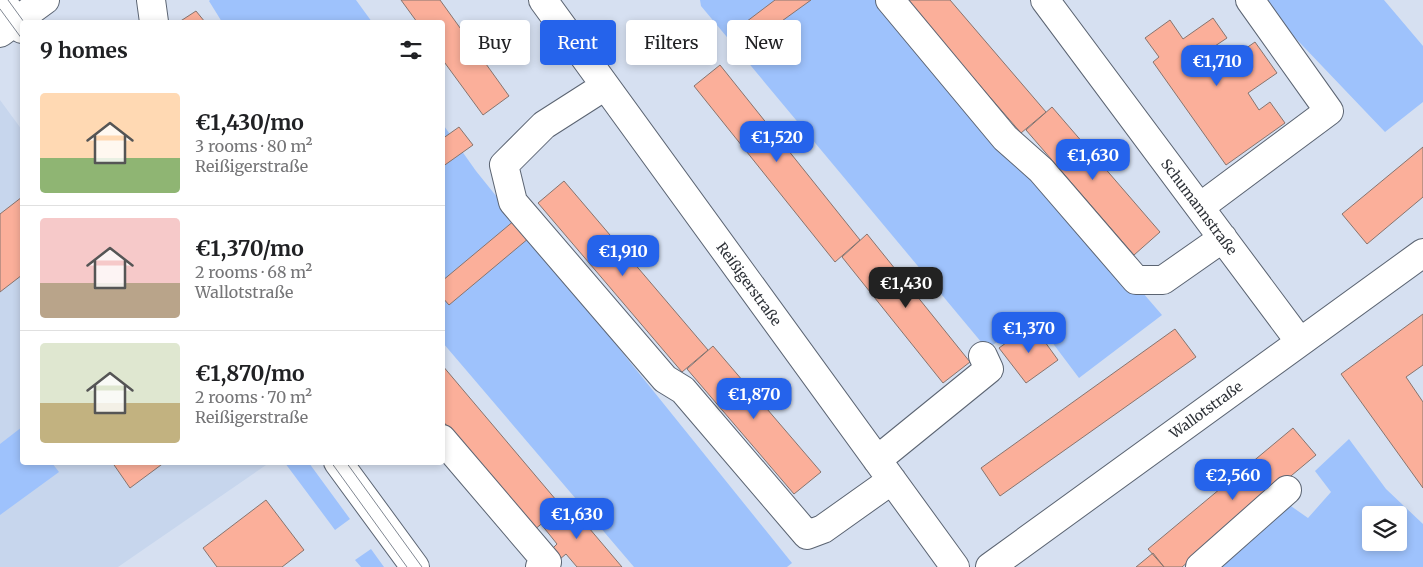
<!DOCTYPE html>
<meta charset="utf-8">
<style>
:root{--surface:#fff;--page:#f6f6f6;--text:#202124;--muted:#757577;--line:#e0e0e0;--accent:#2563eb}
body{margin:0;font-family:Merriweather,serif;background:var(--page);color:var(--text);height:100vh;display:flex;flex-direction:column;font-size:19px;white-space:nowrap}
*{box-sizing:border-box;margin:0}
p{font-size:16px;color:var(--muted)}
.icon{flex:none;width:28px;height:28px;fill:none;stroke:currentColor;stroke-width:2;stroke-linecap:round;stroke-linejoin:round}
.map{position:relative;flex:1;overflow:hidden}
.drawer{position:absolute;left:20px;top:20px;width:425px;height:445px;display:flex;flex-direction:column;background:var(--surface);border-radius:5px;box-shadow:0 2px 8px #0003}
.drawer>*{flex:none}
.banner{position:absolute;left:460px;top:20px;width:475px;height:45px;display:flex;gap:10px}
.fabs{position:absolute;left:1362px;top:506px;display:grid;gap:10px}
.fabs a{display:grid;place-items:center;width:45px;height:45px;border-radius:5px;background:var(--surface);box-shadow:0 2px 8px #0003;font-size:25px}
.price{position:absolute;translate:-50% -42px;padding:0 11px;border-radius:10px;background:var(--accent);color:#fff;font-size:16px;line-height:32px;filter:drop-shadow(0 1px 2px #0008)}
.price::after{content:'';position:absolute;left:50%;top:30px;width:15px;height:11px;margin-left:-8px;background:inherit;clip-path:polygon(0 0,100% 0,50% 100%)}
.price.on{background:#222;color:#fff}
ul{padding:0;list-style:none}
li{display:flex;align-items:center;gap:15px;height:125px;padding:0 20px}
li+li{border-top:1px solid var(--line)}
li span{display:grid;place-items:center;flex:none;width:140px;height:100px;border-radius:5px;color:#555}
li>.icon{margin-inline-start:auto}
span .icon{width:60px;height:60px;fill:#fffc;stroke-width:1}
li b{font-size:21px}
h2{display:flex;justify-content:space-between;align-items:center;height:60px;padding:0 20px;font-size:21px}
.chip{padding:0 18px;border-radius:5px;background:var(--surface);box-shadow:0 2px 8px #0003;font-size:18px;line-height:45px}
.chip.on{background:var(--accent);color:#fff}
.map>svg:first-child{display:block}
.built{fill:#c7d6ed}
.green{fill:#9ec2fc;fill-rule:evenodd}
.building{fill:#fbaf9a;stroke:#87746e}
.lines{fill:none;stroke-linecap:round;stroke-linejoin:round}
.minor-casing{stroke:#5b6472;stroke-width:30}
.major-casing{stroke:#5b6472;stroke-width:30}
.minor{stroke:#fff;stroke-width:28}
.major{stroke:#fff;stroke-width:28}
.tram{stroke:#818893;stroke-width:1}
.labels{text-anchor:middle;stroke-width:4.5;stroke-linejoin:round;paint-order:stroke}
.street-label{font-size:14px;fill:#2e3238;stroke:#fff}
</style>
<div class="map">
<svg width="1423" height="567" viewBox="0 0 1423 567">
<rect width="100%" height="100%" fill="#d6e0f1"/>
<path class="built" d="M0,100L22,130V462L269,463L118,567H0Z"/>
<path class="green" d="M210,0H356L372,22H222L209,1Z
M700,0H879L1010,139L1162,315L1079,378L1033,317L987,349L701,6Z
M1259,0H1384L1423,46V102L1385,132Z
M442,123L476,171L792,563L787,567H634L443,343Z
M22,427V462L52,463L59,472L0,515V444Z
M1349,439L1386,489L1423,524V567H1215L1288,504L1308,518L1331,492L1315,471ZM1371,515H1399V542H1371Z
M285,463H309L350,519L335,530Z
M371,549L384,567H361L355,560Z"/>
<path class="building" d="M401,0H440L509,96L483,115L442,59V22H417Z
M775,0H811L750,44L738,28Z
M906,0H950L1046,112L1021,133Z
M196,11L205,22H179Z
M1213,18L1227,38L1215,46L1226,62L1255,42L1277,73L1248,93L1259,110L1270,102L1285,123L1226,165L1153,62L1159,57L1145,38L1170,20L1183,39Z
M769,31L776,39L757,55L750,46Z
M720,65L860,240L835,262L694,86Z
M1052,107L1160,232L1134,255L1026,130Z
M459,127L473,145L442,167V139Z
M1423,147V197L1367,244L1342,214Z
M564,181L708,350L682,372L538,203Z
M22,197V275L0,292V214Z
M515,220L529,238L449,305L442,297V281Z
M867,234L970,362L943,383L842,257Z
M1423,314V365L1406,377L1423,402V488L1341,374Z
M1032,324L1058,360L1026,383L999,348Z
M1175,329L1196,357L1000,496L981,468Z
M713,346L821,472L794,494L687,369Z
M442,365L562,507L534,530L442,420Z
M1293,428L1316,455L1182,567H1164L1148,549Z
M112,462H165L130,488Z
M266,500L304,550L282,567H217L203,548Z
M567,502L622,567H577L566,554L560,559L552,549L557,544L541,524Z
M1153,553L1164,567H1136Z"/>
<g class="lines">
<g class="minor-casing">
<path id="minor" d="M151,0L154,22
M543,0L955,567
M890,0L1005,138L1041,170L1136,280H1163L1223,238
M1045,0L1300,342
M0,33L45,0
M605,86L544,125L504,165L513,202L665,379L683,390L807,535L823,529L892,480
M1200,207L1329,111L1250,0
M442,439L547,562L540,567
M877,460L989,369L983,356
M990,567L1423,253
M1200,567L1287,490"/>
</g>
<g class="major-casing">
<path id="major" d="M1,0L22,29
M338,462L415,567"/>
</g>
<use href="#minor" class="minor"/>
<use href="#major" class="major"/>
<path class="tram" d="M8,0L24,22
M0,9L22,39
M331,462L407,567
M346,462L422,567"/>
</g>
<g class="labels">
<g class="street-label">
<text transform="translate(1199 207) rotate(53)" y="5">Schumannstraße</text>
<text transform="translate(749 284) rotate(54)" y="5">Reißigerstraße</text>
<text transform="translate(1206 410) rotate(-36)" y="5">Wallotstraße</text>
</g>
</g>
</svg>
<div class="fabs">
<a><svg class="icon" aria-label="layers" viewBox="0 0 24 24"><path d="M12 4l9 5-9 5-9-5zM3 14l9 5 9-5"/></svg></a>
</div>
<b class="price" style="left:1217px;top:87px">€1,710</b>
<b class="price" style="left:777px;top:163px">€1,520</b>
<b class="price" style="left:1093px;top:181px">€1,630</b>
<b class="price" style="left:623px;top:277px">€1,910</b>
<b class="price on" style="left:906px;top:309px">€1,430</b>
<b class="price" style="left:1029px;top:354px">€1,370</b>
<b class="price" style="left:754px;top:420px">€1,870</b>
<b class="price" style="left:1233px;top:501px">€2,560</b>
<b class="price" style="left:577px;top:540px">€1,630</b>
<div class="banner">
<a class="chip">Buy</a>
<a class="chip on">Rent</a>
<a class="chip">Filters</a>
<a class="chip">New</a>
</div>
<section class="drawer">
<h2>9 homes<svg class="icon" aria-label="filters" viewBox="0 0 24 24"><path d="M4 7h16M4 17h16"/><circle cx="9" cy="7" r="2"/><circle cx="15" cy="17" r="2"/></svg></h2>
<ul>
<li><span style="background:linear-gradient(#ffd9b3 65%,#8fb573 0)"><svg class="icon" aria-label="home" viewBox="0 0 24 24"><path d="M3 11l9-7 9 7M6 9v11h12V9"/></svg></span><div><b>€1,430/mo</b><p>3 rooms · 80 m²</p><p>Reißigerstraße</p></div></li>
<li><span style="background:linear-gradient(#f6c9c9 65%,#b9a48a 0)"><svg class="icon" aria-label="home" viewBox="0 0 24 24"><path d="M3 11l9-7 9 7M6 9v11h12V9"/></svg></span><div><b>€1,370/mo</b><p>2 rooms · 68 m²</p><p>Wallotstraße</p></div></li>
<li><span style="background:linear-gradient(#dfe7d0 60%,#c2b280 0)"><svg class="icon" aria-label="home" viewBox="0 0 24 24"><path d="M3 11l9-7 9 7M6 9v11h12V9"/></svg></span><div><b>€1,870/mo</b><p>2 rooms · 70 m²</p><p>Reißigerstraße</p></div></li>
</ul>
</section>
</div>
